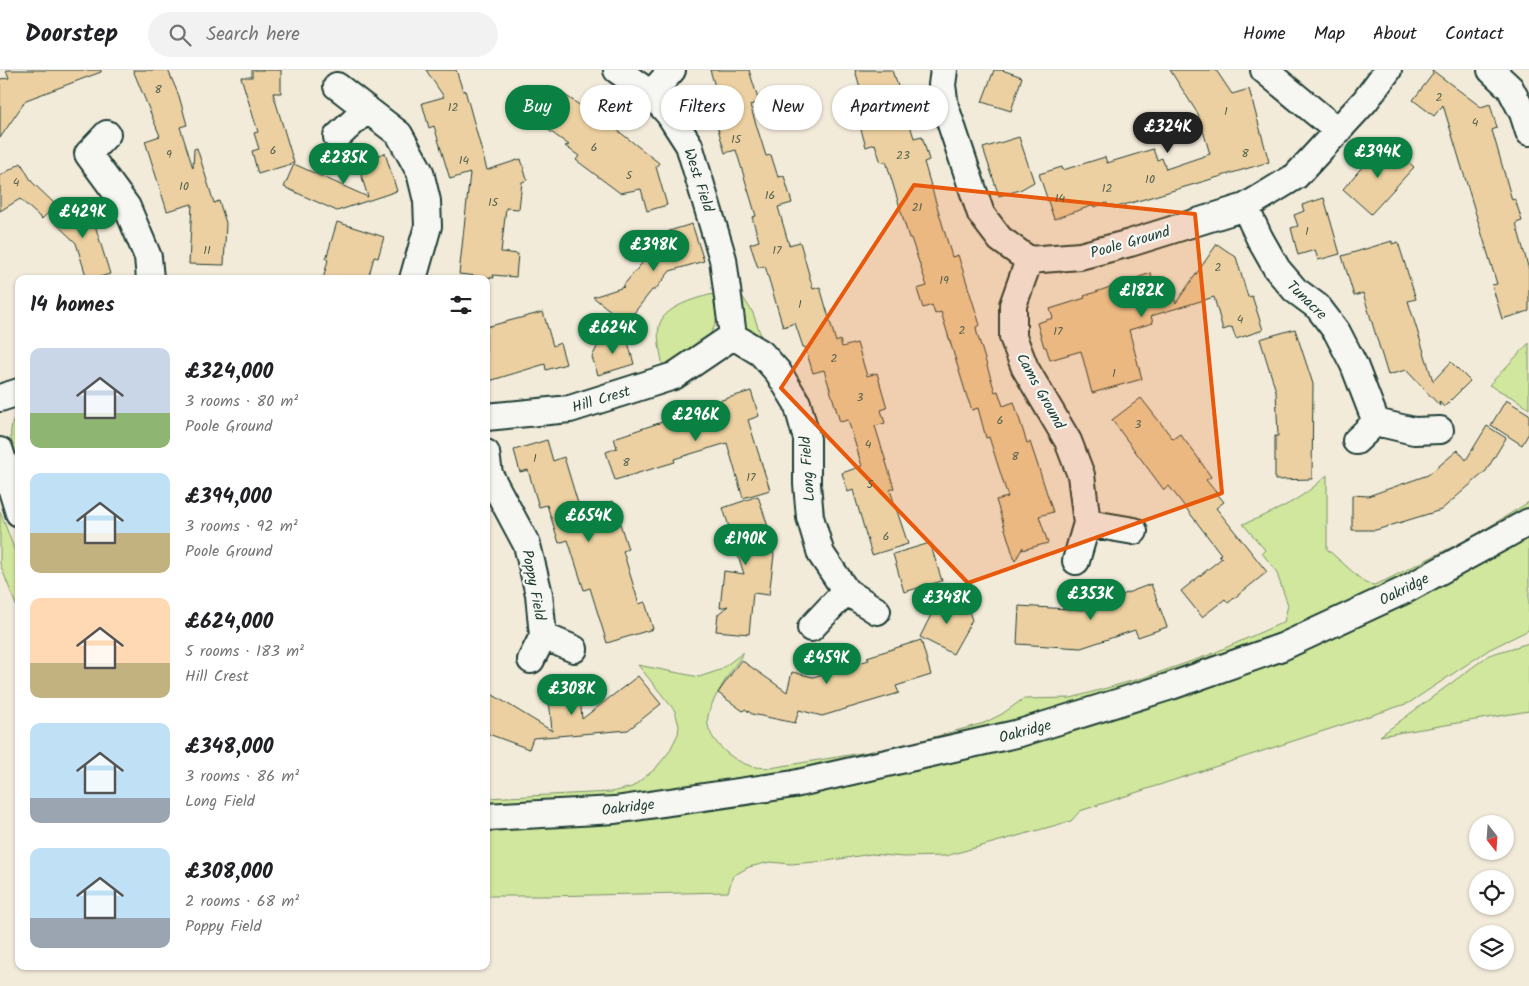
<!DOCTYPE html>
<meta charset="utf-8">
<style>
:root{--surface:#fff;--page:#f2f2f2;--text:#202124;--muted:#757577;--line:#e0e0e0;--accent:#0b8043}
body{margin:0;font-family:Kalam,sans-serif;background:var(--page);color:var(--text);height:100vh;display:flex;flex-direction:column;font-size:19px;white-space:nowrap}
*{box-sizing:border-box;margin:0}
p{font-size:16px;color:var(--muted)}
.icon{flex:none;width:28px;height:28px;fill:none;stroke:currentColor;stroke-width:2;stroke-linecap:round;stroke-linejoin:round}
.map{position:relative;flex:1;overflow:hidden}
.side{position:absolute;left:15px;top:205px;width:475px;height:695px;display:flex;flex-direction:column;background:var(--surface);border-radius:10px;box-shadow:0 1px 4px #0004}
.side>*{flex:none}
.guide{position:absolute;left:505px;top:15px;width:475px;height:45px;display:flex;gap:10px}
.needle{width:32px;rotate:163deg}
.controls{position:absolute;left:1469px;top:745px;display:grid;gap:10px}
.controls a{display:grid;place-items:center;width:45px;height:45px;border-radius:50%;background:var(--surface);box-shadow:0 1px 4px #0004;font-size:25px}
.price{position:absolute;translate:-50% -42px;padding:0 11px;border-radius:18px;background:var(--accent);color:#fff;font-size:16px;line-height:32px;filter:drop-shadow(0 1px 2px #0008)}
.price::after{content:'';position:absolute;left:50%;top:30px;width:15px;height:11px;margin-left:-8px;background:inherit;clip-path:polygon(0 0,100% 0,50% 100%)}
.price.current{background:#222;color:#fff}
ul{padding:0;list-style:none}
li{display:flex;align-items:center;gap:15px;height:125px;padding:0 15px}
li span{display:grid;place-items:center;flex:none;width:140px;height:100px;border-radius:10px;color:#555}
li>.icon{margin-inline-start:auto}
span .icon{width:60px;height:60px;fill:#fffc;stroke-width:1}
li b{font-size:21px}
h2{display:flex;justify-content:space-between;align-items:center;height:60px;padding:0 15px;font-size:21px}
.chip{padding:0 18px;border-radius:22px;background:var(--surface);box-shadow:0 1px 4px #0004;font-size:18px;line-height:45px}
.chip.current{background:var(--accent);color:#fff}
header{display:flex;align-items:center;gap:30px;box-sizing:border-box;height:70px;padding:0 25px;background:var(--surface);border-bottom:1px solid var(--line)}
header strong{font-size:24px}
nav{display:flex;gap:28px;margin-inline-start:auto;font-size:18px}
.search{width:350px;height:45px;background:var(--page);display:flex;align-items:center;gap:12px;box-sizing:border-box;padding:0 18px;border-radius:28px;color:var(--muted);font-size:19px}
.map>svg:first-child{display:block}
.green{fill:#d0e79d;stroke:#789268}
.building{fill:#edd0a1;stroke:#1f3d34}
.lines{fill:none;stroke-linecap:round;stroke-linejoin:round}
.street-casing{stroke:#1f3d34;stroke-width:30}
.street{stroke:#f6f6f2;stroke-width:26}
.marked{fill:#e8590c;fill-opacity:0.2;stroke:#e8590c;stroke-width:4;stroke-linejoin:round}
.labels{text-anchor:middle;stroke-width:4.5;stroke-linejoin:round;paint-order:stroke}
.number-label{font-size:12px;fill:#52624f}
.street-label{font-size:15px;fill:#1f3d34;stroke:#f6f6f2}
</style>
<header>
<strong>Doorstep</strong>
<div class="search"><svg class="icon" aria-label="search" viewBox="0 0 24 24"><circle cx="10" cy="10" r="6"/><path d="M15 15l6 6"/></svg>Search here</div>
<nav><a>Home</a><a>Map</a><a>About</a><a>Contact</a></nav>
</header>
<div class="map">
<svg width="1529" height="916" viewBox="0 0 1529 916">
<rect width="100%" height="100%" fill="#f3ebda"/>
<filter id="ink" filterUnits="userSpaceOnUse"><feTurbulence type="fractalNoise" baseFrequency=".02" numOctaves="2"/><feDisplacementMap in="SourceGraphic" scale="10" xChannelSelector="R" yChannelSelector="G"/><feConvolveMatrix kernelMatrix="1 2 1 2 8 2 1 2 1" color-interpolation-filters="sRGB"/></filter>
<g filter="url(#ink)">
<path class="green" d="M739,221L753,243L762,269C737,259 741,245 739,221Z
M719,223C718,232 719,246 715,255C706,276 682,288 663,297C661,283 654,262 662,249C672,234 702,226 719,223Z
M1529,273V339L1517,330L1489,315Z
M19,341V399C13,379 4,359 19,341Z
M1327,405V479L1365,513L1374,515L1384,511L1474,466L1529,432V444L1443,490L1279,565L1064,643L861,693L626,727L486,734V728L612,722L632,717L655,699L669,682L678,664L679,656L675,641L638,595L699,607L720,600L744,582C733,599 712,627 708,646C704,668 732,691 751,696C757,698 764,697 770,698L898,677L984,653L1002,644L1023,629L1071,628L1146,607L1209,585L1284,552L1288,535L1276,501L1262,483L1265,480L1243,454C1277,441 1301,430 1327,405Z
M0,441L19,492V543L0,494Z
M1529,468V560L1490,579L1409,633L1080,741L1071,751L946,786L903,787L871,784L827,791L791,794L770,792L749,797L733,806L728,822L547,826H486V760L860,712L930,698L1076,661L1147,639L1227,610L1374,548L1455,509Z
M1529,573V641L1380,666L1489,585Z"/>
<path class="building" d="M6,0H101V2L26,30L0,68V9L9,8Z
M133,0H168L179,26L187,55L180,57L193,98L194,79L197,78L214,133L219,131L226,153L224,195L189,194L192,134L167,141L145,71L160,66Z
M252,0H281V23H273L294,93L258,104L252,81L259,79L254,63L258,62L241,7H252Z
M426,0H456L463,21L465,20L487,100L521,89L527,110L522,112L519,139L506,138L501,182L518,184L516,207L493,205L494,208L459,204L470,103L450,109L434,56L429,58L422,33L444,27Z
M710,0H749L759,32L750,35L766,86L771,85L778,107L784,106L792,133L778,137L789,175L800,172L813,219L820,217L836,272L840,270L842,277L857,273L867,306L877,303L887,338L881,340L885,353L875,356L894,418L890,420L908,474L872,485L853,420L848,422L842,403L862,396L848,350L840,352L824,300L813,303L805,277H803L795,253L783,257L765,196L758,198L750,174L759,171L752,147L756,146L736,80L725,83L716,52L725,49Z
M855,0H892L894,7H895L914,68L922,66L929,90L924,92L952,187L958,185L980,255L976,257L977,263L995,322L998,321L1003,336L1014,332L1027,373L1030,372L1041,405L1053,442L1039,446L1048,473L1022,480L1023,477L1015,491L996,430L1008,427L989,367L986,368L978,338L972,340L967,327L941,242L935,244L932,235L923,238L917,219L927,216L911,168H909L886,91L881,93L875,74L866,77L856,42L866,38Z
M994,0H1002L1022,7L1011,41L982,32Z
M1170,0H1216L1232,24L1249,19L1269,92L1114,138L1113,135L1108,136L1107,133L1094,137V135L1054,149L1039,104L1062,97L1063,100L1105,87L1107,93L1153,79L1157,90L1162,88L1166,99L1210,84L1198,44Z
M1432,0L1481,37L1490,34L1497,58L1492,60L1512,130L1515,129L1522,151L1516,153L1529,200V241L1502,249L1492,215L1497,214L1443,35L1434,46L1413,30L1433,4Z
M559,21L597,47L598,45L659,93L656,97L667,135L647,141L641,119L620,123L576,90L579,86L565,76L569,75L547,59L553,50L543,43Z
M1019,67L1034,112L1020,120L999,126L983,78Z
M1391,77L1414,97L1371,144L1343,119L1378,79L1384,85Z
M385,83L397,121L337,141L284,117L294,94L368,127L357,92Z
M21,93L32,112L56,135L42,149L20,129L0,141V106Z
M1324,128L1340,184L1318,190L1315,180L1298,185L1291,158L1298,156L1294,145L1304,141L1302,135Z
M68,129L95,155L110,204L93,209H87L76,173L50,148Z
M337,152L384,167L378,188L374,187L368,209H323L328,190L326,189Z
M692,154L704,191L670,201L655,220H652L626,253L593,227L624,217H622L669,161Z
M1392,171V174L1398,172L1416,229L1408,231L1433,311L1451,292L1470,311L1444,337L1439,331L1440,336L1406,300L1388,305L1363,223L1354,226L1342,186Z
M1217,174L1236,187L1248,227L1252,226L1263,260L1236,269L1232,257L1223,260L1214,227L1151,246L1153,253L1129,260L1142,309L1092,323L1081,281L1050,290L1046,277H1044L1037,253L1053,248L1050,239L1085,228L1084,226L1151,203L1154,216L1168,211L1176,233Z
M543,242L553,276L560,273L566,294L546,300L545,294L486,312V257Z
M1295,259L1313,314L1312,409L1275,410V366H1278L1276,321L1260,269Z
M626,265L634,294L598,305L592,287L599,273Z
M751,321L759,346L748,350L770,420L743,428L727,373L674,389L675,392L615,410L606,382L617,378L614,368L680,346L679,343Z
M1141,328L1173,369L1180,364L1196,385L1211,407L1206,410L1224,432L1216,438L1267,502L1228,533L1225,529L1202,547L1181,521L1222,488L1219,485L1221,484L1169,416L1164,420L1112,350Z
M1506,330L1529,344V363L1522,375L1491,355Z
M1487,356L1506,368L1486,401L1441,440L1376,460H1352V425L1368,426L1428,405L1458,380L1466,390Z
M547,370L553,391L564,387L580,440L613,431L628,479L623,481L639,534L645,532L653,559L607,573L590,518L584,520L568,470L559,473L547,435L539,437L528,400L520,402L514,380Z
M758,426L769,460L767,461L774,485L769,525L753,523L749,564L716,561L718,544L728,536L720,538L724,501L744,504L723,438Z
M930,473L942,511L904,522L893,484Z
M1151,514L1167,557L1138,567L1135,560L1081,578L1017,574L1019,536L1084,540L1123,527L1122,525Z
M938,531L966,533L972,550L953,584L920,567Z
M921,570L931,605L896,616L899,623L822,646L799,640L795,653L752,644L745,639L743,641L718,623L741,590L787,622L792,602L813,607L869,590L867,587Z
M638,606L661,634L628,660L533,668L529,679L486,663V636L493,625L552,661L549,629L580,626L582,649Z"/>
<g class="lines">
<g class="street-casing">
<path id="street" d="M617,0L651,24L669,44L689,75L723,189L733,266
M944,0L942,15L945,36L981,144L1000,169L1029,190L1080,186L1130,173L1245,137L1296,106L1365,31L1388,0
M1264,0L1338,61
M1491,0L1510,18L1523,43L1529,62
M337,16L399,64L420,102L427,131L428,156L413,209
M651,24L672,0
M107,64L88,84L127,137L148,187L150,209
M337,67L367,39
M1245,137L1260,169L1277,199L1295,220L1318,237L1337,262L1354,295L1376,352L1414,361L1440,360
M1029,190L1013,235V267L1025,298L1068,371L1081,405L1087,453L1076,491
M733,266L761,283L778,302L797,333L807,369V414L810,447L821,484L846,521L811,558
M0,328L19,322
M486,347L570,339L674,306L733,266
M1356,371L1376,352
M0,381L19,443
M486,383L489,404L527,475L539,524L543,566L531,590
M1087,453L1134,461
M846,521L877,541
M543,566L574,579
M486,747L615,740L794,714L1020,663L1171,616L1282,577L1405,520L1529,452"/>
</g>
<use href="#street" class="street"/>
</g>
</g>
<path class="marked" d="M914,115L1195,144L1222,423L968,513L781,318Z"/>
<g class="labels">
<g class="number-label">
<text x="158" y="23">8</text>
<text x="1439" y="31">2</text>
<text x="453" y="41">12</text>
<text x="1226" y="45">1</text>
<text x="1475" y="56">4</text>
<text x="736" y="73">15</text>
<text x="594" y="81">6</text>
<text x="273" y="84">6</text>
<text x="1245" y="87">8</text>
<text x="169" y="88">9</text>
<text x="903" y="89">23</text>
<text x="464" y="94">14</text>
<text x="629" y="109">5</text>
<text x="1150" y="113">10</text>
<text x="16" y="116">4</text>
<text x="184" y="120">10</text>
<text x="1107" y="122">12</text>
<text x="770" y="129">16</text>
<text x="1060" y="132">14</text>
<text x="493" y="136">15</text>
<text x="917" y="141">21</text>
<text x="1307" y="165">1</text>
<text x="207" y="184">11</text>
<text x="777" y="184">17</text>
<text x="1218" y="201">2</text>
<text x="944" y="214">19</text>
<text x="800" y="238">1</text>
<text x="1240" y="253">4</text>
<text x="962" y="264">2</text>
<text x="1058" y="265">17</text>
<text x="834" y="292">2</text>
<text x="1114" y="307">1</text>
<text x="860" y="331">3</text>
<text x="1000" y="354">6</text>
<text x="1138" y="358">3</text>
<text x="868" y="378">4</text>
<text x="1015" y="390">8</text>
<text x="535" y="392">1</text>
<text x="626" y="396">8</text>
<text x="751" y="411">17</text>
<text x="870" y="418">5</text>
<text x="886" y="470">6</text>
</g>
<g class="street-label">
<text transform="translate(699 110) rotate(72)" y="5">West Field</text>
<text transform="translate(1130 172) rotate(-16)" y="5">Poole Ground</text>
<text transform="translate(1307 230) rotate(44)" y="5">Tunacre</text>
<text transform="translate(1041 321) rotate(61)" y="5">Cams Ground</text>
<text transform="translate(601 329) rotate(-17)" y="5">Hill Crest</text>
<text transform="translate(807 399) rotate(-94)" y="5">Long Field</text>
<text transform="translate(534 515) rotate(79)" y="5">Poppy Field</text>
<text transform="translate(1404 519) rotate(-27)" y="5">Oakridge</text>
<text transform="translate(1025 661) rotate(-15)" y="5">Oakridge</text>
<text transform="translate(628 737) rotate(-7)" y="5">Oakridge</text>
</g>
</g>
</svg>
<div class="controls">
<a><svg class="needle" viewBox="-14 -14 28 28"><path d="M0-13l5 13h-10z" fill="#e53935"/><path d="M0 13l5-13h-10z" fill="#757577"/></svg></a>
<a><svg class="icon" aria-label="locate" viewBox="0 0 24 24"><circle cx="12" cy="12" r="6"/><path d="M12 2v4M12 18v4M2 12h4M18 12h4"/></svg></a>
<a><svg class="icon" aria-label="layers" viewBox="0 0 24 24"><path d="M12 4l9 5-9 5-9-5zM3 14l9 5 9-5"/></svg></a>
</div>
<b class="price current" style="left:1168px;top:84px">£324K</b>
<b class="price" style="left:1378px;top:109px">£394K</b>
<b class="price" style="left:344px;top:115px">£285K</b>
<b class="price" style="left:83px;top:169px">£429K</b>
<b class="price" style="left:654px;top:202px">£398K</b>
<b class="price" style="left:1142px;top:248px">£182K</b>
<b class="price" style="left:613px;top:285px">£624K</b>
<b class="price" style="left:696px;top:372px">£296K</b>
<b class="price" style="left:589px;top:473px">£654K</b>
<b class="price" style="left:746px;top:496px">£190K</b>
<b class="price" style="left:1091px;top:551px">£353K</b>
<b class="price" style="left:947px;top:555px">£348K</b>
<b class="price" style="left:827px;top:615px">£459K</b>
<b class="price" style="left:572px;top:646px">£308K</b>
<div class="guide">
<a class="chip current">Buy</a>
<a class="chip">Rent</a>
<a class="chip">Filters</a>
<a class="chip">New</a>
<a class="chip">Apartment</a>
</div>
<section class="side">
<h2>14 homes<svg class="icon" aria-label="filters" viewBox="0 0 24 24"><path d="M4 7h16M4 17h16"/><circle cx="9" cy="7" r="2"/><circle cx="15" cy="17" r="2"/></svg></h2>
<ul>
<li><span style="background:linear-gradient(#c9d6e8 65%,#8fb573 0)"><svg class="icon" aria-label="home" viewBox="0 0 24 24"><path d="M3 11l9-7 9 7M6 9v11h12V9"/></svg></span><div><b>£324,000</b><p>3 rooms · 80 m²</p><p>Poole Ground</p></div></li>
<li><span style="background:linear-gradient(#bfe0f5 60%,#c2b280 0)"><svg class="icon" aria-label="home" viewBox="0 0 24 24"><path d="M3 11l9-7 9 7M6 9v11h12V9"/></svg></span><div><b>£394,000</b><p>3 rooms · 92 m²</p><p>Poole Ground</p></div></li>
<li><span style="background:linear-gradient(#ffd9b3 65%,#c2b280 0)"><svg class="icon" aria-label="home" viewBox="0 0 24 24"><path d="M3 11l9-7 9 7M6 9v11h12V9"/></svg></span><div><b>£624,000</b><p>5 rooms · 183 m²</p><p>Hill Crest</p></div></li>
<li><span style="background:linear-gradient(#bfe0f5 75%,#9aa5b1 0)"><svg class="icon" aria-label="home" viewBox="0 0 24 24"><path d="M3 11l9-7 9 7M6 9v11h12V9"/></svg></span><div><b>£348,000</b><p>3 rooms · 86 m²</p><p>Long Field</p></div></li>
<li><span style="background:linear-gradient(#bfe0f5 70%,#9aa5b1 0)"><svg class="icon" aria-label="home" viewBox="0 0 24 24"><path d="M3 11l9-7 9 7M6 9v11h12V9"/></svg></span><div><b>£308,000</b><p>2 rooms · 68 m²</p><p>Poppy Field</p></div></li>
</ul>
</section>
</div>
